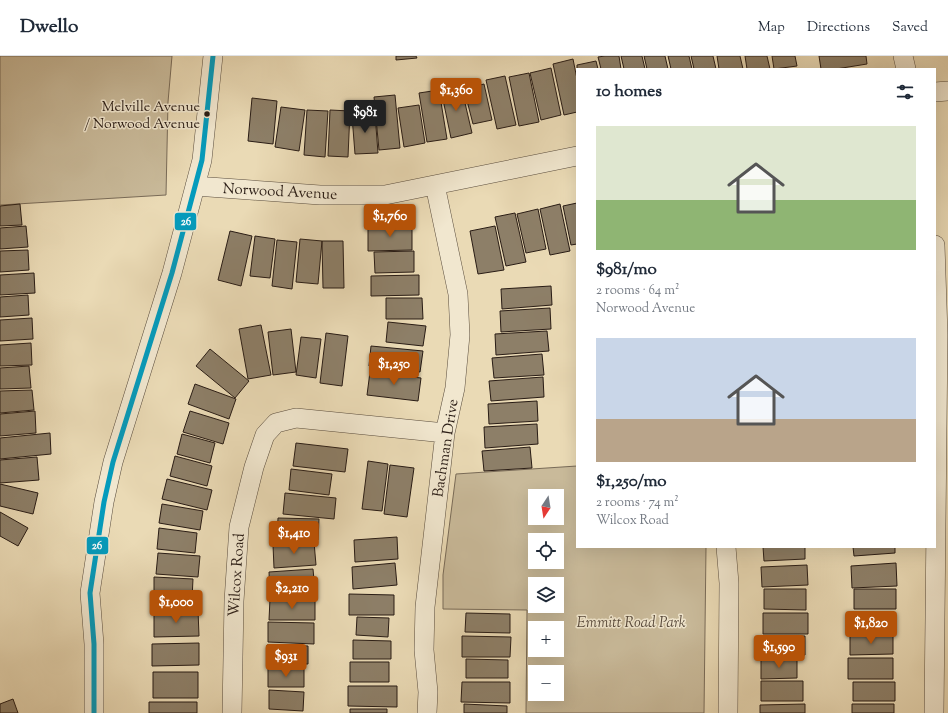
<!DOCTYPE html>
<meta charset="utf-8">
<style>
:root{--surface:#fff;--page:#f6f6f7;--text:#1f2937;--muted:#747a83;--line:#e0e1e3;--accent:#b45309}
body{margin:0;font-family:"Sorts Mill Goudy",serif;background:var(--page);color:var(--text);height:100vh;display:flex;flex-direction:column;font-size:15px;white-space:nowrap}
*{box-sizing:border-box;margin:0}
p{font-size:13px;color:var(--muted)}
.icon{flex:none;width:22px;height:22px;fill:none;stroke:currentColor;stroke-width:2;stroke-linecap:round;stroke-linejoin:round}
.map{position:relative;flex:1;overflow:hidden}
.panel{position:absolute;left:576px;top:12px;width:360px;height:480px;display:flex;flex-direction:column;background:var(--surface);border-radius:0px;box-shadow:0 4px 16px #0002}
.panel>*{flex:none}
.needle{width:26px;rotate:192deg}
.tools{position:absolute;left:528px;top:433px;display:grid;gap:8px}
.tools a{display:grid;place-items:center;width:36px;height:36px;border-radius:0px;background:var(--surface);box-shadow:0 4px 16px #0002;font-size:20px}
.price{position:absolute;translate:-50% -34px;padding:0 9px;border-radius:4px;background:var(--accent);color:#fff;font-size:13px;line-height:26px;filter:drop-shadow(0 1px 2px #0008)}
.price::after{content:'';position:absolute;left:50%;top:24px;width:12px;height:9px;margin-left:-6px;background:inherit;clip-path:polygon(0 0,100% 0,50% 100%)}
.price.current{background:#222;color:#fff}
ul{padding:0;list-style:none}
li{display:grid;align-content:center;gap:8px;height:212px;padding:0 20px}
li span{display:grid;place-items:center;height:124px;border-radius:0px;color:#555}
li>.icon{margin-inline-start:auto}
span .icon{width:72px;height:72px;fill:#fffc;stroke-width:1}
li b{font-size:17px}
h2{display:flex;justify-content:space-between;align-items:center;height:48px;padding:0 20px;font-size:17px}
header{display:flex;align-items:center;gap:24px;box-sizing:border-box;height:56px;padding:0 20px;background:var(--surface);border-bottom:1px solid var(--line)}
header strong{font-size:19px}
nav{display:flex;gap:22px;margin-inline-start:auto;font-size:14px}
.map>svg:first-child{display:block}
.green{fill:#c9ba9a;stroke:#796b58;fill-rule:evenodd}
.building{fill:#8d7f68;stroke:#291c15}
.lines{fill:none;stroke-linecap:round;stroke-linejoin:round}
.minor-casing{stroke:#594c3d;stroke-width:20}
.minor{stroke:#f1e7cf;stroke-width:19}
.bus-1-casing{stroke:#f1e7cf;stroke-width:8}
.bus-1{stroke:#049bbc;stroke-width:5}
.bus-dot{fill:#291c15;stroke:#f1e7cf;stroke-width:1.5}
.labels{text-anchor:middle;stroke-width:3;stroke-linejoin:round;paint-order:stroke}
.bus-label{font-size:14px;fill:#291c15;stroke:#f1e7cf;text-anchor:end}
.street-label{font-size:15px;fill:#291c15;stroke:#f1e7cf}
.park-label{font-size:15px;font-style:italic;fill:#594b3d;stroke:#f1e7cf}
.line-badge{stroke:#f1e7cf;stroke-width:1.5}
.badge-label{font-size:11px;text-anchor:middle;font-weight:bold;fill:#fff}
</style>
<header>
<strong>Dwello</strong>
<nav><a>Map</a><a>Directions</a><a>Saved</a></nav>
</header>
<div class="map">
<svg width="948" height="657" viewBox="0 0 948 657">
<rect width="100%" height="100%" fill="#eadab5"/>
<filter id="stains"><feTurbulence type="fractalNoise" baseFrequency=".005" numOctaves="4"/><feColorMatrix values="0 0 0 0 .2 0 0 0 0 .09 0 0 0 0 .02 0 0 0 .5 -.17"/></filter>
<radialGradient id="worn" r=".72"><stop offset=".6" stop-color="#630" stop-opacity="0"/><stop offset="1" stop-color="#630" stop-opacity=".3"/></radialGradient>
<path class="green" d="M0,0H172L168,46L166,139L0,149Z
M577,410V491H706L704,657H526L527,554L443,553V519L456,418ZM535,440H557V462H535ZM535,484H557V506H535ZM535,528H557V550H535ZM535,572H557V594H535ZM535,616H557V638H535Z"/>
<path class="building" d="M396,0H416L417,2L396,4Z
M605,0H619L621,13H601L598,1Z
M621,0H642L645,13H624Z
M644,0H665L668,13H647Z
M668,0H689L692,13H671Z
M691,0H713L716,13H694Z
M717,0H740L743,13H719Z
M745,0H767L770,13H747Z
M772,0H795L797,10L774,13Z
M819,0H866L867,8L836,13H821Z
M573,3L577,23V56L564,59L553,8Z
M596,5L598,13H577V9Z
M551,12L561,59L541,64L530,17Z
M529,17L539,66L519,70L509,21Z
M505,20L516,69L497,73L486,24Z
M484,28L492,64L473,68L464,33Z
M461,30L472,77L451,82L441,34Z
M439,34L447,83L427,86L419,37Z
M395,39L400,92L379,94L374,41Z
M252,42L277,45L273,88L248,85Z
M419,49L425,87L404,91L398,52Z
M281,51L305,54L299,95L275,91Z
M307,54L328,55L325,101L304,99Z
M330,54L350,55L348,101L328,100Z
M375,58L378,97L355,98L352,60Z
M577,147V188L571,189L563,150Z
M20,148L22,169L0,170V150Z
M560,148L570,195L550,199L540,153Z
M538,153L546,193L526,197L517,158Z
M515,157L526,206L506,210L495,161Z
M412,169V194L368,195V170Z
M26,170L28,191L0,193V172Z
M495,170L504,214L478,218L470,175Z
M230,175L252,180L241,230L218,224Z
M255,180L275,183L270,222L250,220Z
M300,183L322,185L318,228L296,226Z
M277,184L297,186L292,233L272,230Z
M322,185H343L344,232H323Z
M28,194L29,214L0,216V195Z
M414,195V216L375,217L374,196Z
M34,217L35,237L0,239V219Z
M419,219V239L371,240V220Z
M551,230L552,249L502,253L501,233Z
M28,239L29,259L0,261V241Z
M386,242H422L423,263H386Z
M550,252L551,273L501,276L500,255Z
M32,262L33,283L0,285V264Z
M388,266L426,270L423,290L386,286Z
M261,269L271,319L248,323L239,273Z
M291,273L296,316L273,319L268,276Z
M547,275L549,295L496,299L495,278Z
M326,277L348,280L342,330L320,327Z
M301,281L321,283L316,322L296,319Z
M31,287L32,309L0,310V289Z
M371,290L423,295L420,316L369,310Z
M210,293L249,325L235,342L196,310Z
M542,298L544,319L494,322L492,302Z
M29,310L31,332L0,333V312Z
M370,316L421,322L418,345L367,339Z
M543,321L544,341L491,345L489,325Z
M195,328L236,343L229,363L188,348Z
M32,334L34,354L0,357V335Z
M537,345L538,365L489,368L488,348Z
M35,355L36,377L0,380V358Z
M190,355L229,367L223,388L183,376Z
M537,368L538,388L485,392L484,371Z
M50,377L51,398L0,403V382Z
M182,378L215,387L210,407L177,398Z
M296,387L348,393L345,416L293,410Z
M530,391L532,412L484,415L482,395Z
M175,400L212,410L207,430L170,420Z
M37,401L39,424L0,427V404Z
M368,405L388,408L382,455L362,453Z
M390,409L414,412L407,461L384,458Z
M291,413L332,418L329,439L289,434Z
M167,423L212,434L207,454L162,443Z
M0,428L38,437L33,458L0,450Z
M285,437L336,442L334,463L283,458Z
M162,448L203,455L200,474L159,467Z
M0,456L28,472L18,490L0,480Z
M278,462L319,463L318,484L277,483Z
M159,472L197,477L195,497L157,493Z
M397,481L398,503L355,506L354,484Z
M314,486L316,509L274,512L273,489Z
M763,491H805V503L764,505Z
M853,491H895V497L854,500Z
M158,497L200,500L198,521L156,518Z
M395,507L397,529L353,533L352,511Z
M896,507L897,530L852,532L851,510Z
M807,509L808,529L762,531L761,511Z
M313,513L315,535L270,539L269,516Z
M154,521L193,523L192,543L154,541Z
M764,533H806V554L764,553Z
M854,533H896V553H854Z
M349,538L394,539V559H349Z
M270,543L315,544V564H269Z
M198,554L199,580L154,581V555Z
M894,556V577L852,578V557Z
M466,557L510,558V577L465,576Z
M763,557H808V578H763Z
M357,561L389,562L388,581L356,579Z
M268,566L314,567V588L268,586Z
M462,580L511,581L510,601H462Z
M763,580H805V599H763Z
M850,580H893V598L850,599Z
M353,584L391,585V603H353Z
M199,587V609L152,610V588Z
M267,589L308,590V608L267,607Z
M848,602H893V623H848Z
M466,603L508,604V622H466Z
M797,603V622L761,623V604Z
M350,606H389V626H350Z
M268,612H304V631H268Z
M153,616H198V642H153Z
M761,625H803V645H761Z
M462,626H510V647L461,646Z
M853,626H895V645H853Z
M348,630H397V651L348,650Z
M269,634L304,636L303,655L269,653Z
M13,643L18,657H0V648Z
M149,646H197V657H149Z
M464,648L507,650V657H464Z
M805,648V657H760V649Z
M852,648H894V657H852Z
M350,653H387V657H350Z"/>
<g class="lines">
<g class="minor-casing">
<path id="minor" d="M903,0L906,13
M935,36L948,35
M195,130L320,139H385L577,100
M726,491L729,527L728,657
M94,657V588L90,537L104,446L113,406L172,217L202,104L213,0
M232,657L234,545L239,471L254,411L265,379L276,367L296,362L445,377
M427,657L428,636L424,594L425,551L445,377L455,332L460,279L458,238L435,129
M934,657L938,278L935,189"/>
</g>
<use href="#minor" class="minor"/>
<g class="bus-1-casing">
<path id="bus-1" d="M94,657V588L90,537L104,446L113,406L172,217L202,104L213,0"/>
</g>
<use href="#bus-1" class="bus-1"/>
</g>
<circle class="bus-dot" cx="207" cy="58" r="3.5"/>
<g class="labels">
<g class="bus-label">
<text x="200" y="55">Melville Avenue<tspan x="200" dy="17">/ Norwood Avenue</tspan></text>
</g>
<g class="street-label">
<text transform="translate(280 135) rotate(3)" y="5">Norwood Avenue</text>
<text transform="translate(445 392) rotate(-81)" y="5">Bachman Drive</text>
<text transform="translate(236 519) rotate(-86)" y="5">Wilcox Road</text>
</g>
<g class="park-label">
<text x="631" y="571">Emmitt Road Park</text>
</g>
</g>
<g class="line-badge">
<rect x="174" y="156" width="23" height="19" rx="4" fill="#049bbc"/>
<rect x="86" y="480" width="23" height="19" rx="4" fill="#049bbc"/>
</g>
<g class="badge-label">
<text x="186" y="169">26</text>
<text x="97" y="493">26</text>
</g>
<rect width="100%" height="100%" filter="url(#stains)"/>
<rect width="100%" height="100%" fill="url(#worn)"/>
</svg>
<div class="tools">
<a><svg class="needle" viewBox="-14 -14 28 28"><path d="M0-13l5 13h-10z" fill="#e53935"/><path d="M0 13l5-13h-10z" fill="#747a83"/></svg></a>
<a><svg class="icon" aria-label="locate" viewBox="0 0 24 24"><circle cx="12" cy="12" r="6"/><path d="M12 2v4M12 18v4M2 12h4M18 12h4"/></svg></a>
<a><svg class="icon" aria-label="layers" viewBox="0 0 24 24"><path d="M12 4l9 5-9 5-9-5zM3 14l9 5 9-5"/></svg></a>
<a>+</a>
<a>−</a>
</div>
<b class="price" style="left:456px;top:56px">$1,360</b>
<b class="price current" style="left:365px;top:78px">$981</b>
<b class="price" style="left:390px;top:182px">$1,760</b>
<b class="price" style="left:394px;top:330px">$1,250</b>
<b class="price" style="left:294px;top:499px">$1,410</b>
<b class="price" style="left:292px;top:554px">$2,210</b>
<b class="price" style="left:176px;top:568px">$1,000</b>
<b class="price" style="left:871px;top:589px">$1,820</b>
<b class="price" style="left:779px;top:613px">$1,590</b>
<b class="price" style="left:286px;top:622px">$931</b>
<section class="panel">
<h2>10 homes<svg class="icon" aria-label="filters" viewBox="0 0 24 24"><path d="M4 7h16M4 17h16"/><circle cx="9" cy="7" r="2"/><circle cx="15" cy="17" r="2"/></svg></h2>
<ul>
<li><span style="background:linear-gradient(#dfe7d0 60%,#8fb573 0)"><svg class="icon" aria-label="home" viewBox="0 0 24 24"><path d="M3 11l9-7 9 7M6 9v11h12V9"/></svg></span><div><b>$981/mo</b><p>2 rooms · 64 m²</p><p>Norwood Avenue</p></div></li>
<li><span style="background:linear-gradient(#c9d6e8 65%,#b9a48a 0)"><svg class="icon" aria-label="home" viewBox="0 0 24 24"><path d="M3 11l9-7 9 7M6 9v11h12V9"/></svg></span><div><b>$1,250/mo</b><p>2 rooms · 74 m²</p><p>Wilcox Road</p></div></li>
</ul>
</section>
</div>
